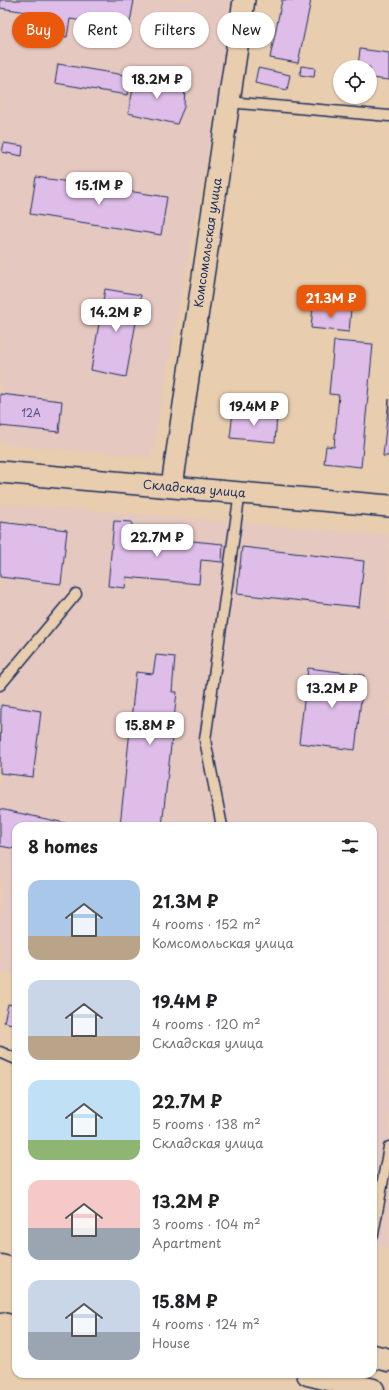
<!DOCTYPE html>
<meta charset="utf-8">
<style>
:root{--surface:#fff;--page:#f2f2f2;--text:#202124;--muted:#757577;--accent:#ea580c}
body{margin:0;font-family:"Playpen Sans",sans-serif;background:var(--page);color:var(--text);height:100vh;display:flex;flex-direction:column;font-size:15px;white-space:nowrap}
*{box-sizing:border-box;margin:0}
p{font-size:13px;color:var(--muted)}
.icon{flex:none;width:22px;height:22px;fill:none;stroke:currentColor;stroke-width:2;stroke-linecap:round;stroke-linejoin:round}
.map{position:relative;flex:1;overflow:hidden}
.sheet{position:absolute;left:12px;top:822px;width:365px;height:556px;display:flex;flex-direction:column;background:var(--surface);border-radius:12px;box-shadow:0 1px 3px #0004}
.sheet>*{flex:none}
.hud{position:absolute;left:12px;top:12px;width:365px;height:36px;display:flex;gap:8px}
.controls{position:absolute;left:333px;top:60px;display:grid;gap:8px}
.controls a{display:grid;place-items:center;width:44px;height:44px;border-radius:50%;background:var(--surface);box-shadow:0 1px 3px #0004;font-size:20px}
.price{position:absolute;translate:-50% -34px;padding:0 9px;border-radius:8px;background:#fff;color:#222;font-size:13px;line-height:26px;filter:drop-shadow(0 1px 2px #0008)}
.price::after{content:'';position:absolute;left:50%;top:24px;width:12px;height:9px;margin-left:-6px;background:inherit;clip-path:polygon(0 0,100% 0,50% 100%)}
.price.active{background:var(--accent);color:#fff}
ul{padding:0;list-style:none}
li{display:flex;align-items:center;gap:12px;height:100px;padding:0 16px}
li span{display:grid;place-items:center;flex:none;width:112px;height:80px;border-radius:12px;color:#555}
li>.icon{margin-inline-start:auto}
span .icon{width:48px;height:48px;fill:#fffc;stroke-width:1}
li b{font-size:17px}
h2{display:flex;justify-content:space-between;align-items:center;height:48px;padding:0 16px;font-size:17px}
.chip{padding:0 14px;border-radius:18px;background:var(--surface);box-shadow:0 1px 3px #0004;font-size:14px;line-height:36px}
.chip.active{background:var(--accent);color:#fff}
.map>svg:first-child{display:block}
.built{fill:#e5c8c0}
.building{fill:#debde9;stroke:#1b2f5e}
.lines{fill:none;stroke-linecap:round;stroke-linejoin:round}
.lane-casing{stroke:#1b2f5e;stroke-width:13}
.street-casing{stroke:#1b2f5e;stroke-width:24}
.secondary-casing{stroke:#1b2f5e;stroke-width:25}
.lane{stroke:#e8cdaf;stroke-width:10}
.street{stroke:#e8cdaf;stroke-width:21}
.secondary{stroke:#e8cdaf;stroke-width:22}
.labels{text-anchor:middle;stroke-width:3.5;stroke-linejoin:round;paint-order:stroke}
.number-label{font-size:10px;fill:#4c5281}
.street-label{font-size:12px;fill:#1b2f5e;stroke:#e8cdaf}
</style>
<div class="map">
<svg width="389" height="1390" viewBox="0 0 389 1390">
<rect width="100%" height="100%" fill="#e8cdaf"/>
<filter id="ink" filterUnits="userSpaceOnUse"><feTurbulence type="fractalNoise" baseFrequency=".025" numOctaves="2"/><feDisplacementMap in="SourceGraphic" scale="8" xChannelSelector="R" yChannelSelector="G"/><feConvolveMatrix kernelMatrix="1 2 1 2 8 2 1 2 1" color-interpolation-filters="sRGB"/></filter>
<g filter="url(#ink)">
<path class="built" d="M0,0H236L151,457L0,444Z
M0,503L389,535V1248L373,1244V826H16V975L0,971Z"/>
<path class="building" d="M0,0H134L129,28L70,19L67,37L32,31L34,13L0,8Z
M282,0H311L298,63L270,58Z
M360,49L389,53V80L370,78V67H358Z
M58,64L130,76L127,95L55,83Z
M301,66L315,68L314,77L300,75Z
M258,68L290,75L287,90L255,83Z
M136,76L185,87L184,107L177,124L128,113Z
M4,143L23,146L22,156L2,152Z
M36,177L167,197L161,235L30,214Z
M105,289L141,295L126,377L91,370Z
M313,306L351,309L349,332L311,328Z
M334,341L373,344L361,467L324,463L326,446L334,447L339,395L329,394Z
M0,394L62,401L59,432L0,426Z
M389,399V456H383Z
M233,411L277,415L275,442L230,438Z
M114,521L132,522L131,535L223,544L222,562L201,560L199,584L126,577L125,588L108,586Z
M0,522L67,530L61,584L0,577Z
M242,547L364,561L359,607L237,594Z
M156,655L175,657L172,692H177L162,826H120L136,672L153,674Z
M308,668L364,675L355,750L299,743Z
M1,705L41,711L33,777L0,773Z
M0,809L79,826H16V849L0,846Z
M8,1004L16,1006V1025L4,1022Z"/>
<g class="lines">
<g class="lane-casing">
<path id="lane" d="M228,102L389,116
M0,685L76,594
M222,826L205,740L240,492
M0,1052L16,1059
M373,1234L389,1147"/>
</g>
<g class="street-casing">
<g id="street">
<path id="s1" d="M0,472L389,506"/>
<path id="s2" d="M172,486L244,0"/>
<path d="M0,1302L8,1268"/>
</g>
</g>
<g class="secondary-casing">
<path id="secondary" d="M0,1266L16,1270
M0,1299L16,1303
M373,1356L389,1360
M308,1374L373,1390"/>
</g>
<use href="#lane" class="lane"/>
<use href="#street" class="street"/>
<use href="#secondary" class="secondary"/>
</g>
</g>
<g class="labels">
<g class="number-label">
<text x="31" y="417">12А</text>
</g>
<g class="street-label">
<text dy="4" stroke="none"><textPath href="#s2" startOffset="246">Комсомольская улица</textPath></text>
<text dy="4" stroke="none"><textPath href="#s1" startOffset="195">Складская улица</textPath></text>
</g>
</g>
</svg>
<div class="controls">
<a><svg class="icon" aria-label="locate" viewBox="0 0 24 24"><circle cx="12" cy="12" r="6"/><path d="M12 2v4M12 18v4M2 12h4M18 12h4"/></svg></a>
</div>
<b class="price" style="left:157px;top:100px">18.2M ₽</b>
<b class="price" style="left:99px;top:206px">15.1M ₽</b>
<b class="price active" style="left:331px;top:319px">21.3M ₽</b>
<b class="price" style="left:116px;top:333px">14.2M ₽</b>
<b class="price" style="left:254px;top:427px">19.4M ₽</b>
<b class="price" style="left:157px;top:558px">22.7M ₽</b>
<b class="price" style="left:332px;top:709px">13.2M ₽</b>
<b class="price" style="left:150px;top:746px">15.8M ₽</b>
<div class="hud">
<a class="chip active">Buy</a>
<a class="chip">Rent</a>
<a class="chip">Filters</a>
<a class="chip">New</a>
</div>
<section class="sheet">
<h2>8 homes<svg class="icon" aria-label="filters" viewBox="0 0 24 24"><path d="M4 7h16M4 17h16"/><circle cx="9" cy="7" r="2"/><circle cx="15" cy="17" r="2"/></svg></h2>
<ul>
<li><span style="background:linear-gradient(#a9c7e8 70%,#b9a48a 0)"><svg class="icon" aria-label="home" viewBox="0 0 24 24"><path d="M3 11l9-7 9 7M6 9v11h12V9"/></svg></span><div><b>21.3M ₽</b><p>4 rooms · 152 m²</p><p>Комсомольская улица</p></div></li>
<li><span style="background:linear-gradient(#c9d6e8 70%,#b9a48a 0)"><svg class="icon" aria-label="home" viewBox="0 0 24 24"><path d="M3 11l9-7 9 7M6 9v11h12V9"/></svg></span><div><b>19.4M ₽</b><p>4 rooms · 120 m²</p><p>Складская улица</p></div></li>
<li><span style="background:linear-gradient(#bfe0f5 75%,#8fb573 0)"><svg class="icon" aria-label="home" viewBox="0 0 24 24"><path d="M3 11l9-7 9 7M6 9v11h12V9"/></svg></span><div><b>22.7M ₽</b><p>5 rooms · 138 m²</p><p>Складская улица</p></div></li>
<li><span style="background:linear-gradient(#f6c9c9 60%,#9aa5b1 0)"><svg class="icon" aria-label="home" viewBox="0 0 24 24"><path d="M3 11l9-7 9 7M6 9v11h12V9"/></svg></span><div><b>13.2M ₽</b><p>3 rooms · 104 m²</p><p>Apartment</p></div></li>
<li><span style="background:linear-gradient(#c9d6e8 65%,#9aa5b1 0)"><svg class="icon" aria-label="home" viewBox="0 0 24 24"><path d="M3 11l9-7 9 7M6 9v11h12V9"/></svg></span><div><b>15.8M ₽</b><p>4 rooms · 124 m²</p><p>House</p></div></li>
</ul>
</section>
</div>
